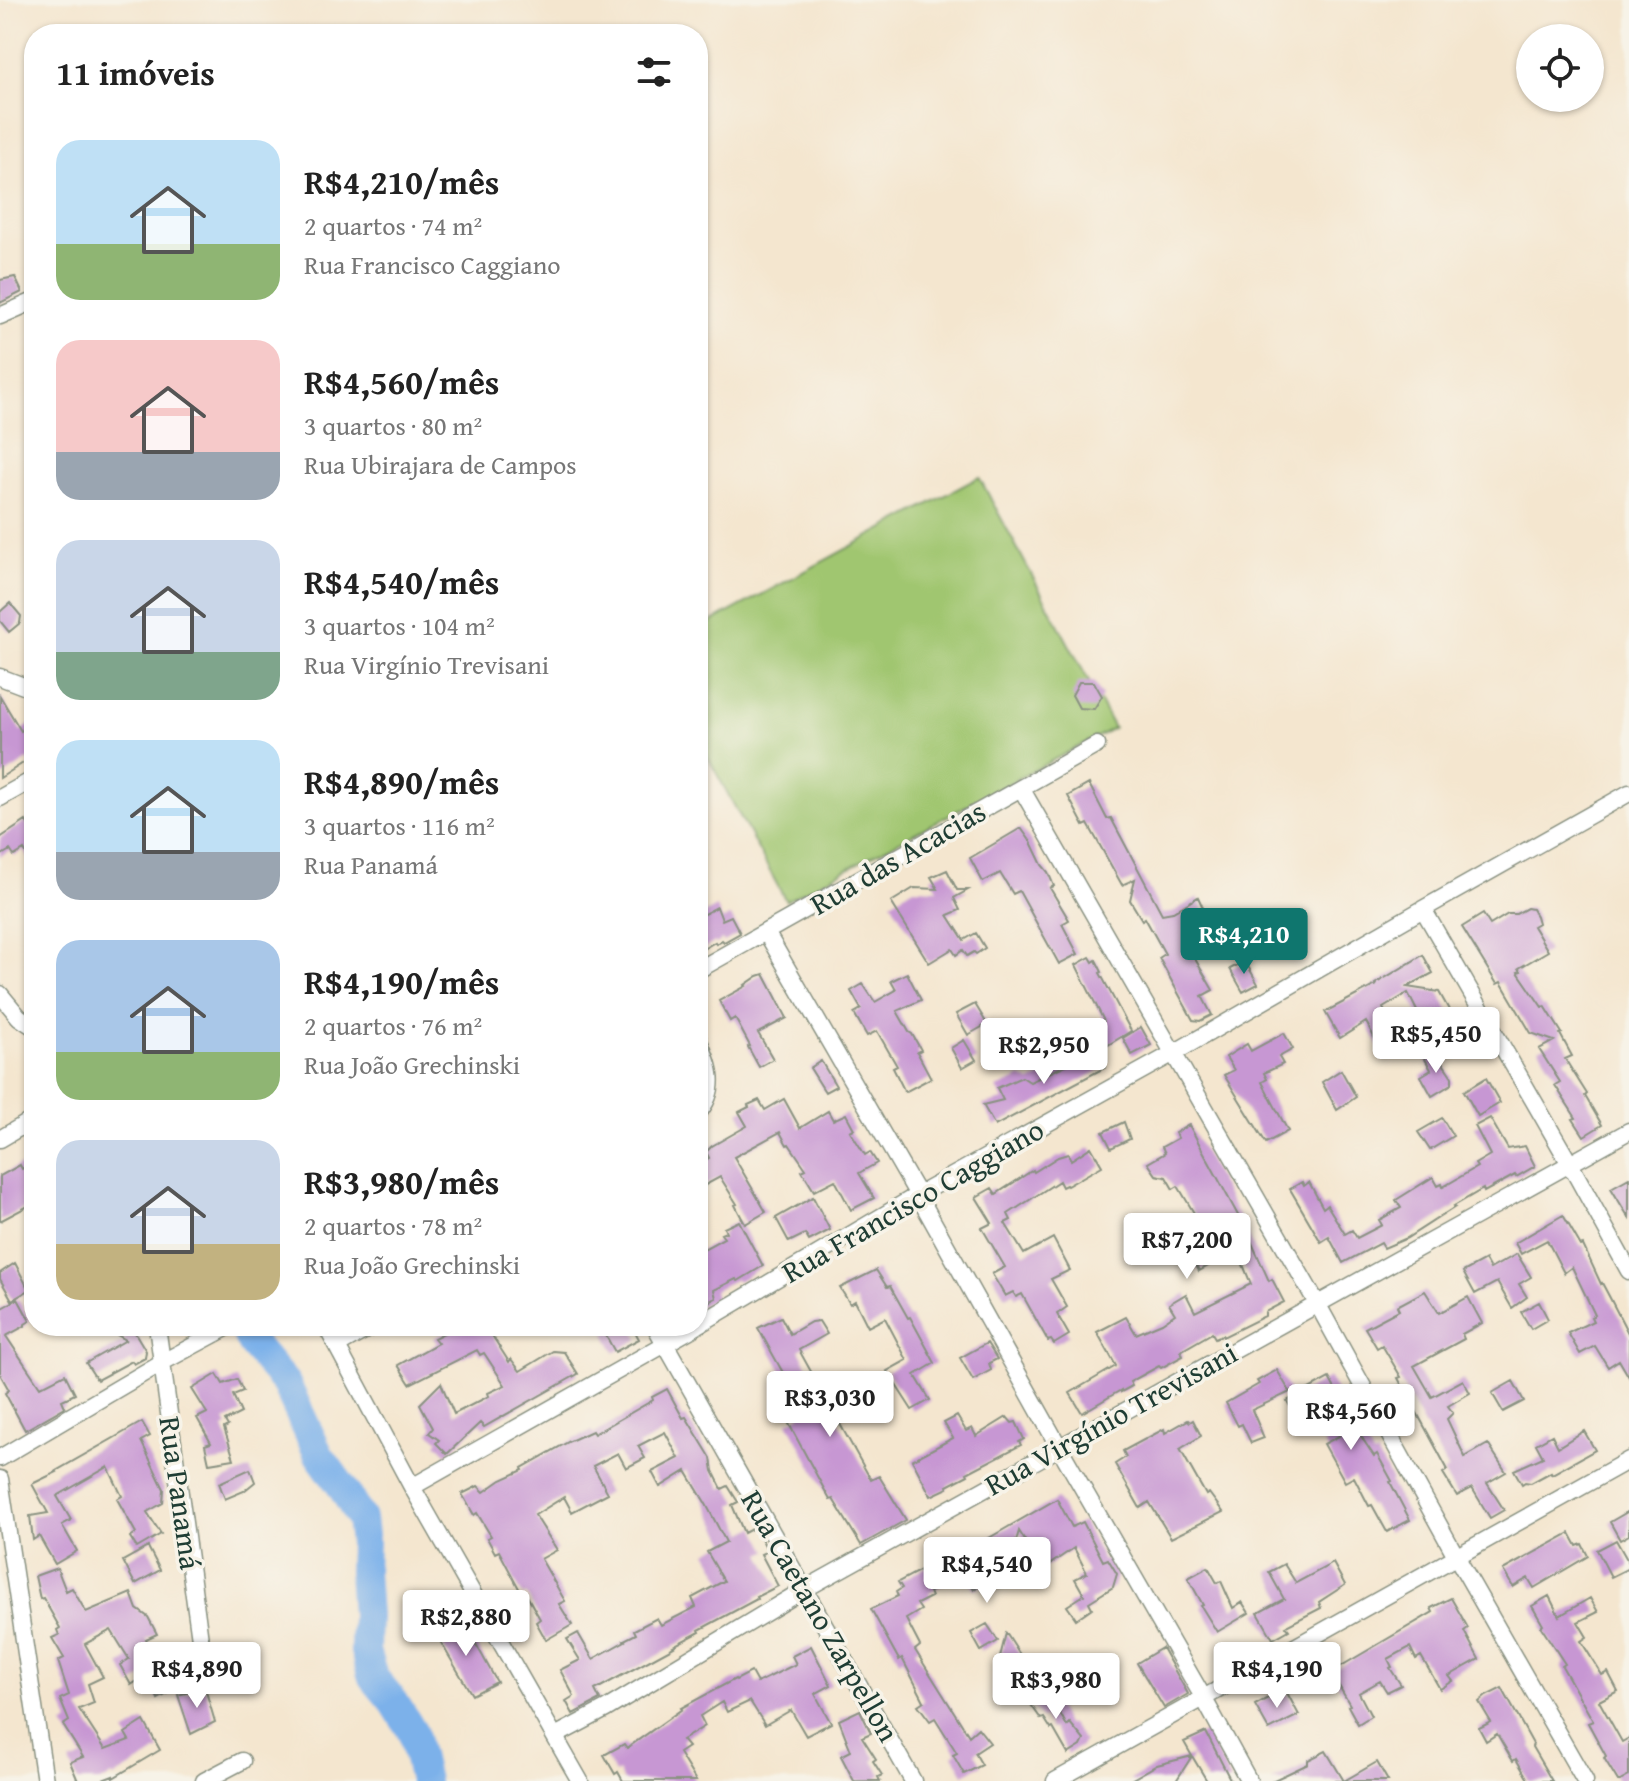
<!DOCTYPE html>
<html lang="pt">
<meta charset="utf-8">
<style>
:root{--surface:#fff;--page:#f6f6f6;--text:#222;--muted:#767676;--accent:#0f766e}
body{margin:0;font-family:"Gentium Book Plus",serif;background:var(--page);color:var(--text);height:100vh;display:flex;flex-direction:column;font-size:30px;white-space:nowrap}
*{box-sizing:border-box;margin:0}
p{font-size:26px;color:var(--muted)}
.icon{flex:none;width:44px;height:44px;fill:none;stroke:currentColor;stroke-width:2;stroke-linecap:round;stroke-linejoin:round}
.map{position:relative;flex:1;overflow:hidden}
.drawer{position:absolute;left:24px;top:24px;width:684px;height:1312px;display:flex;flex-direction:column;background:var(--surface);border-radius:32px;box-shadow:0 2px 6px #0004}
.drawer>*{flex:none}
.buttons{position:absolute;left:1516px;top:24px;display:grid;gap:16px}
.buttons a{display:grid;place-items:center;width:88px;height:88px;border-radius:50%;background:var(--surface);box-shadow:0 2px 6px #0004;font-size:40px}
.price{position:absolute;translate:-50% -68px;padding:0 18px;border-radius:8px;background:#fff;color:#222;font-size:26px;line-height:52px;filter:drop-shadow(0 2px 4px #0008)}
.price::after{content:'';position:absolute;left:50%;top:48px;width:24px;height:18px;margin-left:-12px;background:inherit;clip-path:polygon(0 0,100% 0,50% 100%)}
.price.current{background:var(--accent);color:#fff}
ul{padding:0;list-style:none}
li{display:flex;align-items:center;gap:24px;height:200px;padding:0 32px}
li span{display:grid;place-items:center;flex:none;width:224px;height:160px;border-radius:24px;color:#555}
li>.icon{margin-inline-start:auto}
span .icon{width:96px;height:96px;fill:#fffc;stroke-width:1}
li b{font-size:34px}
h2{display:flex;justify-content:space-between;align-items:center;height:96px;padding:0 32px;font-size:34px}
.map>svg:first-child{display:block}
.green{fill:#a0c670;stroke:#608252;stroke-width:2}
.lines{fill:none;stroke-linecap:round;stroke-linejoin:round}
.river{stroke:#7cb1ea;stroke-width:30}
.building{fill:#c797d3}
.minor-casing{stroke:#8a9282;stroke-width:19}
.minor{stroke:#fff;stroke-width:16}
.labels{text-anchor:middle;stroke-width:7;stroke-linejoin:round;paint-order:stroke}
.street-label{font-size:30px;fill:#1f3d34;stroke:#f7f3e8}
</style>
<div class="map">
<svg width="1629" height="1781" viewBox="0 0 1629 1781">
<rect width="100%" height="100%" fill="#f7f3e8"/>
<filter id="ink" filterUnits="userSpaceOnUse"><feTurbulence type="fractalNoise" baseFrequency=".0125" numOctaves="2"/><feDisplacementMap in="SourceGraphic" scale="16" xChannelSelector="R" yChannelSelector="G"/><feConvolveMatrix kernelMatrix="1 2 1 2 8 2 1 2 1" color-interpolation-filters="sRGB"/></filter>
<filter id="wash" filterUnits="userSpaceOnUse"><feTurbulence type="fractalNoise" baseFrequency=".006" numOctaves="4" result="noise"/><feDisplacementMap in="SourceGraphic" scale="32" xChannelSelector="R" yChannelSelector="G"/><feGaussianBlur stdDeviation="1.8" result="paint"/><feColorMatrix in="noise" values="0 0 0 0 0 0 0 0 0 0 0 0 0 0 0 0 0 1.4 0 .05"/><feComposite in="paint" operator="in"/></filter>
<g filter="url(#wash)">
<rect width="100%" height="100%" fill="#f4e6cf"/>
<path class="green" d="M979,477L1114,728L786,901L698,739V629Z"/>
<g class="lines">
<path class="river" d="M243,1326L252,1344L286,1384L319,1455L342,1487L361,1519L364,1543L363,1572L366,1615L365,1651L373,1677L394,1702L413,1733L424,1781"/>
</g>
<g id="blocks">
<path class="building" d="M15,277L22,292L0,303V280Z
M10,603L21,616L20,623L9,632L0,621V612Z
M1079,682H1094L1102,696L1094,709L1079,708L1072,695Z
M0,696L21,731L34,722V756L0,778Z
M1089,784L1107,819L1111,818L1162,914L1173,912L1198,897L1205,912L1194,918L1204,935L1187,945L1213,990L1202,996L1212,1015L1200,1021L1193,1020L1159,958L1165,954L1145,918L1142,920L1130,900L1135,879L1122,885L1088,824L1084,826L1068,796Z
M26,821L34,834V867L24,850L14,856L10,850L0,856V838Z
M1021,828L1031,842L1042,865L1048,872L1054,886L1050,888L1069,920L1062,924L1078,954L1059,964L1019,891L1013,894L1000,873L983,882L970,858Z
M947,870L957,890H968L954,898L960,910L948,915L964,940L976,933L985,948L976,954L974,952L967,956L963,950L956,955L952,949L929,963L891,902L914,888L938,889L931,877Z
M717,907L722,920L731,916L740,933L724,942L722,940L716,944L715,942L698,952V917Z
M1527,908L1532,909L1536,916L1538,923L1533,926L1548,951L1519,968L1521,971L1518,972L1542,1007L1545,1006L1562,1033L1560,1034L1572,1056L1565,1059L1587,1094L1585,1096L1602,1125L1584,1136L1573,1119L1576,1118L1555,1085L1560,1082L1539,1049L1554,1041L1531,1033L1501,982L1497,984L1462,927L1483,914L1490,925L1508,914H1516Z
M1423,955L1433,973L1407,987L1439,992L1467,1042L1440,1057L1408,993L1383,1008L1396,1033L1393,1045L1382,1052L1366,1022L1340,1038L1325,1012L1376,985L1375,984Z
M1090,957L1093,962L1096,960L1102,972L1100,973L1131,1031L1103,1048L1095,1034L1104,1029L1102,1023L1104,1021L1076,965Z
M1245,961L1258,984L1243,992L1230,969Z
M907,973L921,1000L897,1011L909,1032L912,1034L921,1050L917,1052L931,1078L905,1092L893,1068L897,1066L877,1031L867,1036L854,1013L861,1009L851,991L863,984L875,1002L896,990L891,981Z
M764,974L787,1018L758,1033L773,1059L759,1067L748,1047L750,1046L735,1018L730,1021L719,1001L746,986L745,985L758,976Z
M975,1004L987,1024L968,1035L956,1014Z
M1141,1027L1151,1045L1132,1055L1123,1038Z
M1284,1033L1293,1049L1279,1057L1283,1064L1264,1073L1267,1079L1262,1082L1288,1131L1266,1143L1224,1075L1234,1070L1226,1057L1247,1044L1251,1051Z
M964,1040L976,1060L962,1068L951,1048Z
M1098,1045L1107,1061L1104,1062L1106,1067L995,1126L983,1105L1003,1100L997,1088L1022,1077L1030,1082L1068,1064L1067,1062Z
M1434,1050L1452,1077V1084L1432,1096L1421,1076L1431,1070L1424,1057Z
M821,1061L836,1086L825,1092L810,1068Z
M1341,1070L1356,1097L1337,1110L1322,1082Z
M1486,1078L1500,1103L1478,1116L1464,1091Z
M784,1099L800,1128L828,1111L833,1120L846,1114L854,1129L850,1131L865,1155L870,1152L877,1163L859,1173L874,1198L851,1210L835,1180L814,1191L802,1171L806,1169L789,1144L787,1145L780,1132L734,1157L766,1212L745,1224L735,1205L737,1204L720,1177L698,1189V1165L709,1158L706,1152L712,1146L747,1126L739,1112L749,1107L748,1105L759,1100L765,1110Z
M1442,1118L1453,1136L1430,1150L1418,1132Z
M1490,1118L1508,1149L1525,1146L1535,1166L1516,1177L1515,1175L1484,1192L1483,1189L1454,1206L1455,1207L1407,1238L1384,1248L1381,1243L1343,1263L1329,1237L1321,1242L1290,1189L1302,1182L1304,1186L1309,1182L1323,1208L1327,1205L1345,1234L1352,1230L1357,1238L1382,1225L1379,1220L1401,1208L1396,1200L1433,1177L1438,1186L1442,1184L1443,1187L1477,1167L1475,1164L1490,1155L1475,1126Z
M1124,1122L1130,1139L1111,1148L1103,1132Z
M1189,1125L1247,1232L1269,1281L1272,1279L1284,1302L1265,1312V1316L1223,1337L1222,1335L1215,1338L1212,1333L1181,1351L1183,1356L1161,1368L1159,1366L1130,1382L1132,1386L1121,1392V1390L1082,1413L1070,1393L1116,1366L1097,1332L1126,1317L1136,1334L1162,1323L1175,1314L1169,1304L1186,1294L1195,1312L1251,1284L1237,1250L1199,1271L1189,1251L1210,1240L1178,1186L1173,1189L1166,1177L1156,1175L1148,1163L1165,1153L1162,1147L1178,1138L1175,1133Z
M1091,1147L1102,1166L1067,1186L1066,1185L1062,1187L1059,1181L1008,1214L1011,1220L1005,1223L1024,1254L1053,1238L1070,1270L1051,1279L1067,1307L1057,1314L1069,1335L1054,1344L1051,1340L1048,1341L1022,1294L1016,1297L1013,1292L1005,1296L992,1274L1005,1267L982,1228L992,1223L976,1197L992,1188L996,1194L1033,1170L1034,1172L1058,1157L1068,1154L1071,1160Z
M34,1163V1203L0,1221V1176L20,1165L22,1169Z
M1629,1178V1218L1611,1188Z
M813,1197L830,1230L809,1241L805,1234L789,1242L776,1218Z
M1563,1215L1581,1246L1583,1245L1601,1284L1602,1283L1610,1298L1629,1335V1377L1619,1360L1608,1367L1595,1346L1580,1354L1568,1333L1593,1321L1591,1317L1595,1315L1572,1267L1564,1273L1547,1240L1521,1254L1515,1243Z
M739,1221L763,1266L738,1281L736,1279L714,1290L716,1298L698,1307V1252L724,1238L721,1234L726,1232L724,1228Z
M1517,1254L1531,1277L1519,1284L1527,1297L1512,1308L1497,1282L1475,1294L1463,1272L1485,1260L1490,1269Z
M15,1263L29,1290L12,1300L0,1279V1273Z
M876,1270L887,1287L890,1286L908,1318L910,1317L935,1363L915,1375L930,1400L912,1410L887,1371L907,1360L885,1318L868,1327L855,1301L850,1304L840,1288Z
M1425,1291L1439,1313L1468,1297L1482,1323L1462,1334L1464,1339L1414,1366L1432,1397L1463,1380L1470,1393L1448,1406L1453,1413L1447,1419L1465,1457L1488,1444L1506,1472L1487,1483L1504,1510L1490,1518L1472,1488L1457,1496L1443,1473L1448,1470L1398,1378L1401,1377L1382,1345L1377,1348L1365,1328L1399,1310L1397,1306Z
M18,1299L30,1321L25,1324V1326L6,1336L40,1387L65,1374L75,1394L62,1400L65,1407L25,1430L5,1393L9,1390L0,1374V1309Z
M1539,1302L1548,1319L1531,1329L1521,1312Z
M781,1317L790,1334L811,1322L819,1321L827,1334L799,1350L871,1480L879,1476L906,1520L861,1545L833,1499L830,1500L788,1422L805,1412L758,1328Z
M101,1326H131L146,1351L145,1358L134,1364L132,1361L97,1380L86,1363L126,1340Z
M457,1326H486L509,1362L511,1359L520,1371L553,1351L564,1352L578,1374L484,1427L480,1423L447,1454L436,1443L439,1440L429,1433L433,1428L420,1404L441,1383L454,1414L489,1396L488,1393L505,1385L484,1353L480,1355L477,1350L410,1384L398,1365L438,1343L434,1338Z
M618,1326H632L639,1339L615,1352L605,1334Z
M987,1343L997,1359L989,1363L991,1370L973,1380L960,1358Z
M1277,1370L1290,1392L1252,1410L1264,1438L1251,1443L1242,1424L1238,1426L1226,1403L1259,1384L1257,1381Z
M217,1374L223,1384L237,1379L243,1391L233,1395L241,1413L225,1421L228,1426L224,1428L234,1459L209,1463L205,1445L211,1443L197,1418L207,1413L192,1389Z
M1329,1378L1364,1441L1374,1456L1377,1454L1392,1481L1390,1482L1410,1520L1387,1532L1372,1505L1369,1506L1354,1477L1345,1482L1324,1444L1339,1436L1326,1413L1301,1427L1287,1401Z
M1513,1381L1524,1401L1503,1412L1492,1393Z
M667,1389L683,1418L686,1417L711,1458L713,1471L722,1489L728,1486L738,1502L732,1505L744,1533L755,1527L768,1551L761,1554L778,1586L756,1597L757,1599L699,1630L700,1632L673,1646L674,1647L595,1690L600,1700L573,1714L566,1701L574,1696L560,1670L580,1660L567,1639L578,1633L593,1659L625,1641L624,1640L636,1634L634,1630L657,1618L661,1625L696,1607L692,1598L724,1581L707,1552L726,1542L706,1504L686,1471L660,1487L652,1472L679,1458L665,1432L638,1446L645,1458L626,1468L618,1453L593,1466L608,1493L572,1512L564,1497L535,1515L557,1550L541,1559L565,1601L559,1604L572,1625L546,1640L536,1622L540,1619L526,1594L523,1596L499,1551L495,1553L487,1538L491,1536L477,1513L474,1515L462,1494L478,1486L484,1492L501,1480L523,1470L522,1468L570,1441L592,1431L594,1434L653,1400L652,1397Z
M957,1416L966,1431L972,1428L976,1436L1007,1417L1012,1423L1016,1422L1024,1439L1019,1442L1021,1445L967,1473L968,1475L947,1486L948,1488L931,1496L912,1460L953,1438L944,1423Z
M1188,1420L1190,1422L1193,1420L1201,1436L1180,1449L1206,1495L1209,1493L1223,1512L1171,1538L1149,1502L1140,1508L1115,1464L1126,1457L1123,1451L1164,1429L1165,1433Z
M142,1422L150,1436L141,1441L164,1489L163,1503L147,1512L161,1534L137,1548L130,1537L136,1533L117,1499L122,1496L108,1467L57,1496L71,1520L62,1525L77,1551L55,1564L39,1536L33,1540L30,1516L48,1513L32,1484L57,1472L56,1471Z
M1584,1431L1595,1450L1552,1474L1551,1472L1531,1483L1525,1482L1522,1484L1514,1470L1543,1457L1536,1444L1552,1435L1558,1447Z
M250,1469L255,1482L244,1491L225,1499L219,1483Z
M1057,1499L1072,1527L1083,1522L1103,1561L1108,1559L1117,1574L1113,1587L1089,1602L1092,1608L1076,1619L1067,1606L1084,1595L1075,1579L1087,1573L1074,1548L1043,1569L1019,1531L1012,1555L1006,1558L978,1551L994,1578L974,1589L965,1573L929,1592L931,1597L917,1604L921,1610L906,1619L920,1646L915,1650L969,1736L978,1728L990,1743L975,1753L982,1765L964,1774L953,1755L957,1753L935,1718L930,1721L918,1705L924,1701L902,1658L899,1660L871,1609L898,1596L896,1592L902,1588L898,1582L945,1557L947,1560L952,1557L954,1561L968,1553L970,1555L992,1543L989,1538Z
M1629,1511V1535L1620,1540L1610,1522Z
M1570,1533L1577,1546L1582,1544L1588,1556L1534,1588L1528,1578L1513,1587L1503,1570Z
M1616,1540L1629,1563V1568L1611,1577L1597,1550Z
M148,1547L160,1570L135,1584L123,1561Z
M1333,1563L1345,1585L1319,1602L1321,1608L1286,1626L1289,1630L1273,1639L1258,1613L1284,1599L1269,1572L1284,1564L1296,1583Z
M1208,1567L1217,1583L1221,1581L1233,1608L1242,1602L1249,1613L1217,1632L1201,1606L1203,1605L1188,1578Z
M57,1568L66,1591L72,1588L86,1612L131,1593L137,1609L148,1617L157,1634L146,1639L166,1672L174,1668L182,1686L158,1699L148,1674L131,1685L120,1665L129,1659L111,1630L85,1644L103,1677L88,1684L94,1703L79,1709L105,1749L129,1740L125,1733L144,1721L160,1750L113,1778V1776L100,1781H78L70,1762L83,1757L63,1725L69,1721L60,1699L69,1695L58,1661L64,1658L52,1638L59,1635L57,1630L60,1628L43,1598L40,1599L35,1576Z
M1549,1596L1559,1616L1590,1598L1598,1612L1578,1622L1587,1637L1581,1641L1602,1675L1608,1672L1618,1691L1599,1701L1622,1742L1629,1738V1776L1620,1781H1618L1604,1758L1606,1756L1588,1723L1593,1721L1562,1666L1565,1664L1541,1627L1543,1625L1532,1606Z
M1451,1598L1468,1628L1464,1631L1479,1659L1449,1676L1453,1681L1440,1689L1421,1656L1416,1659L1410,1647L1388,1659L1392,1667L1390,1668L1401,1685L1387,1692L1380,1681L1359,1693L1371,1716L1358,1724L1348,1706L1350,1705L1331,1672L1433,1612L1431,1608Z
M456,1619L471,1646L476,1644L497,1682L472,1695L434,1631Z
M987,1624L998,1641L981,1651L971,1633Z
M1006,1633L1024,1661L1006,1672L999,1661Z
M811,1646L831,1685L815,1694L831,1723L806,1736L791,1710L765,1725L750,1701L727,1712L722,1702L700,1716L705,1726L682,1740L688,1747L679,1753L696,1781H623L618,1772L615,1774L604,1755L624,1744L627,1748L682,1709L681,1708L735,1679L736,1680L751,1672L757,1683L796,1664L792,1656Z
M1162,1648L1188,1694L1164,1708L1137,1663Z
M205,1688L215,1722L191,1734L178,1695Z
M1046,1688L1067,1726L1070,1723L1084,1740L1081,1746L1068,1754L1053,1728L1051,1729L1044,1718L1041,1719L1027,1699Z
M1502,1688L1533,1744L1532,1747L1552,1781H1529L1516,1759L1513,1761L1497,1734L1486,1741L1479,1728L1491,1722L1479,1702L1486,1696Z
M1285,1689L1299,1715L1269,1730L1255,1705Z
M860,1710L871,1733L862,1737L876,1759L873,1761L882,1775L878,1777L880,1781H854L841,1756L851,1751L839,1720Z
M1206,1732L1231,1781H1207L1192,1756L1176,1781H1129L1157,1765L1192,1756L1184,1742Z
M1326,1751L1344,1781H1272L1308,1764V1760Z
M1377,1762L1388,1781H1344Z"/>
</g>
</g>
<g filter="url(#ink)">
<use href="#blocks" fill-opacity="0" stroke="#8a9282" stroke-width="2"/>
<g class="lines">
<g class="minor-casing">
<path id="minor" d="M0,316L34,301
M0,677L34,690
M1021,788L1318,1305L1456,1556L1585,1781
M0,798L34,779
M1423,909L1570,1164L1629,1271
M766,932L918,1195L1059,1447L1203,1697L1249,1781
M698,970L1097,745
M0,994L19,1017L34,1027
M698,1039C710,1065 719,1088 698,1113
M0,1139L34,1119
M698,1325L918,1195L1172,1054L1423,909L1629,793
M157,1326L203,1661
M326,1326L412,1487L580,1781
M655,1326L913,1781
M337,1346L373,1326
M0,1458L161,1363L230,1326
M0,1479L45,1781
M412,1487L697,1326
M555,1736L606,1709L805,1589L1629,1131
M204,1781L242,1761
M1055,1781L1629,1460"/>
</g>
<use href="#minor" class="minor"/>
</g>
</g>
<g class="labels">
<g class="street-label">
<text transform="translate(898 858) rotate(-30)" y="10">Rua das Acacias</text>
<text transform="translate(913 1201) rotate(-30)" y="10">Rua Francisco Caggiano</text>
<text transform="translate(1111 1419) rotate(-29)" y="10">Rua Virgínio Trevisani</text>
<text transform="translate(180 1493) rotate(82)" y="10">Rua Panamá</text>
<text transform="translate(820 1616) rotate(60)" y="10">Rua Caetano Zarpellon</text>
</g>
</g>
</svg>
<div class="buttons">
<a><svg class="icon" aria-label="locate" viewBox="0 0 24 24"><circle cx="12" cy="12" r="6"/><path d="M12 2v4M12 18v4M2 12h4M18 12h4"/></svg></a>
</div>
<b class="price current" style="left:1244px;top:976px">R$4,210</b>
<b class="price" style="left:1436px;top:1075px">R$5,450</b>
<b class="price" style="left:1044px;top:1086px">R$2,950</b>
<b class="price" style="left:1187px;top:1281px">R$7,200</b>
<b class="price" style="left:830px;top:1439px">R$3,030</b>
<b class="price" style="left:1351px;top:1452px">R$4,560</b>
<b class="price" style="left:987px;top:1605px">R$4,540</b>
<b class="price" style="left:466px;top:1658px">R$2,880</b>
<b class="price" style="left:197px;top:1710px">R$4,890</b>
<b class="price" style="left:1277px;top:1710px">R$4,190</b>
<b class="price" style="left:1056px;top:1721px">R$3,980</b>
<section class="drawer">
<h2>11 imóveis<svg class="icon" aria-label="filters" viewBox="0 0 24 24"><path d="M4 7h16M4 17h16"/><circle cx="9" cy="7" r="2"/><circle cx="15" cy="17" r="2"/></svg></h2>
<ul>
<li><span style="background:linear-gradient(#bfe0f5 65%,#8fb573 0)"><svg class="icon" aria-label="home" viewBox="0 0 24 24"><path d="M3 11l9-7 9 7M6 9v11h12V9"/></svg></span><div><b>R$4,210/mês</b><p>2 quartos · 74 m²</p><p>Rua Francisco Caggiano</p></div></li>
<li><span style="background:linear-gradient(#f6c9c9 70%,#9aa5b1 0)"><svg class="icon" aria-label="home" viewBox="0 0 24 24"><path d="M3 11l9-7 9 7M6 9v11h12V9"/></svg></span><div><b>R$4,560/mês</b><p>3 quartos · 80 m²</p><p>Rua Ubirajara de Campos</p></div></li>
<li><span style="background:linear-gradient(#c9d6e8 70%,#7fa58c 0)"><svg class="icon" aria-label="home" viewBox="0 0 24 24"><path d="M3 11l9-7 9 7M6 9v11h12V9"/></svg></span><div><b>R$4,540/mês</b><p>3 quartos · 104 m²</p><p>Rua Virgínio Trevisani</p></div></li>
<li><span style="background:linear-gradient(#bfe0f5 70%,#9aa5b1 0)"><svg class="icon" aria-label="home" viewBox="0 0 24 24"><path d="M3 11l9-7 9 7M6 9v11h12V9"/></svg></span><div><b>R$4,890/mês</b><p>3 quartos · 116 m²</p><p>Rua Panamá</p></div></li>
<li><span style="background:linear-gradient(#a9c7e8 70%,#8fb573 0)"><svg class="icon" aria-label="home" viewBox="0 0 24 24"><path d="M3 11l9-7 9 7M6 9v11h12V9"/></svg></span><div><b>R$4,190/mês</b><p>2 quartos · 76 m²</p><p>Rua João Grechinski</p></div></li>
<li><span style="background:linear-gradient(#c9d6e8 65%,#c2b280 0)"><svg class="icon" aria-label="home" viewBox="0 0 24 24"><path d="M3 11l9-7 9 7M6 9v11h12V9"/></svg></span><div><b>R$3,980/mês</b><p>2 quartos · 78 m²</p><p>Rua João Grechinski</p></div></li>
</ul>
</section>
</div>
